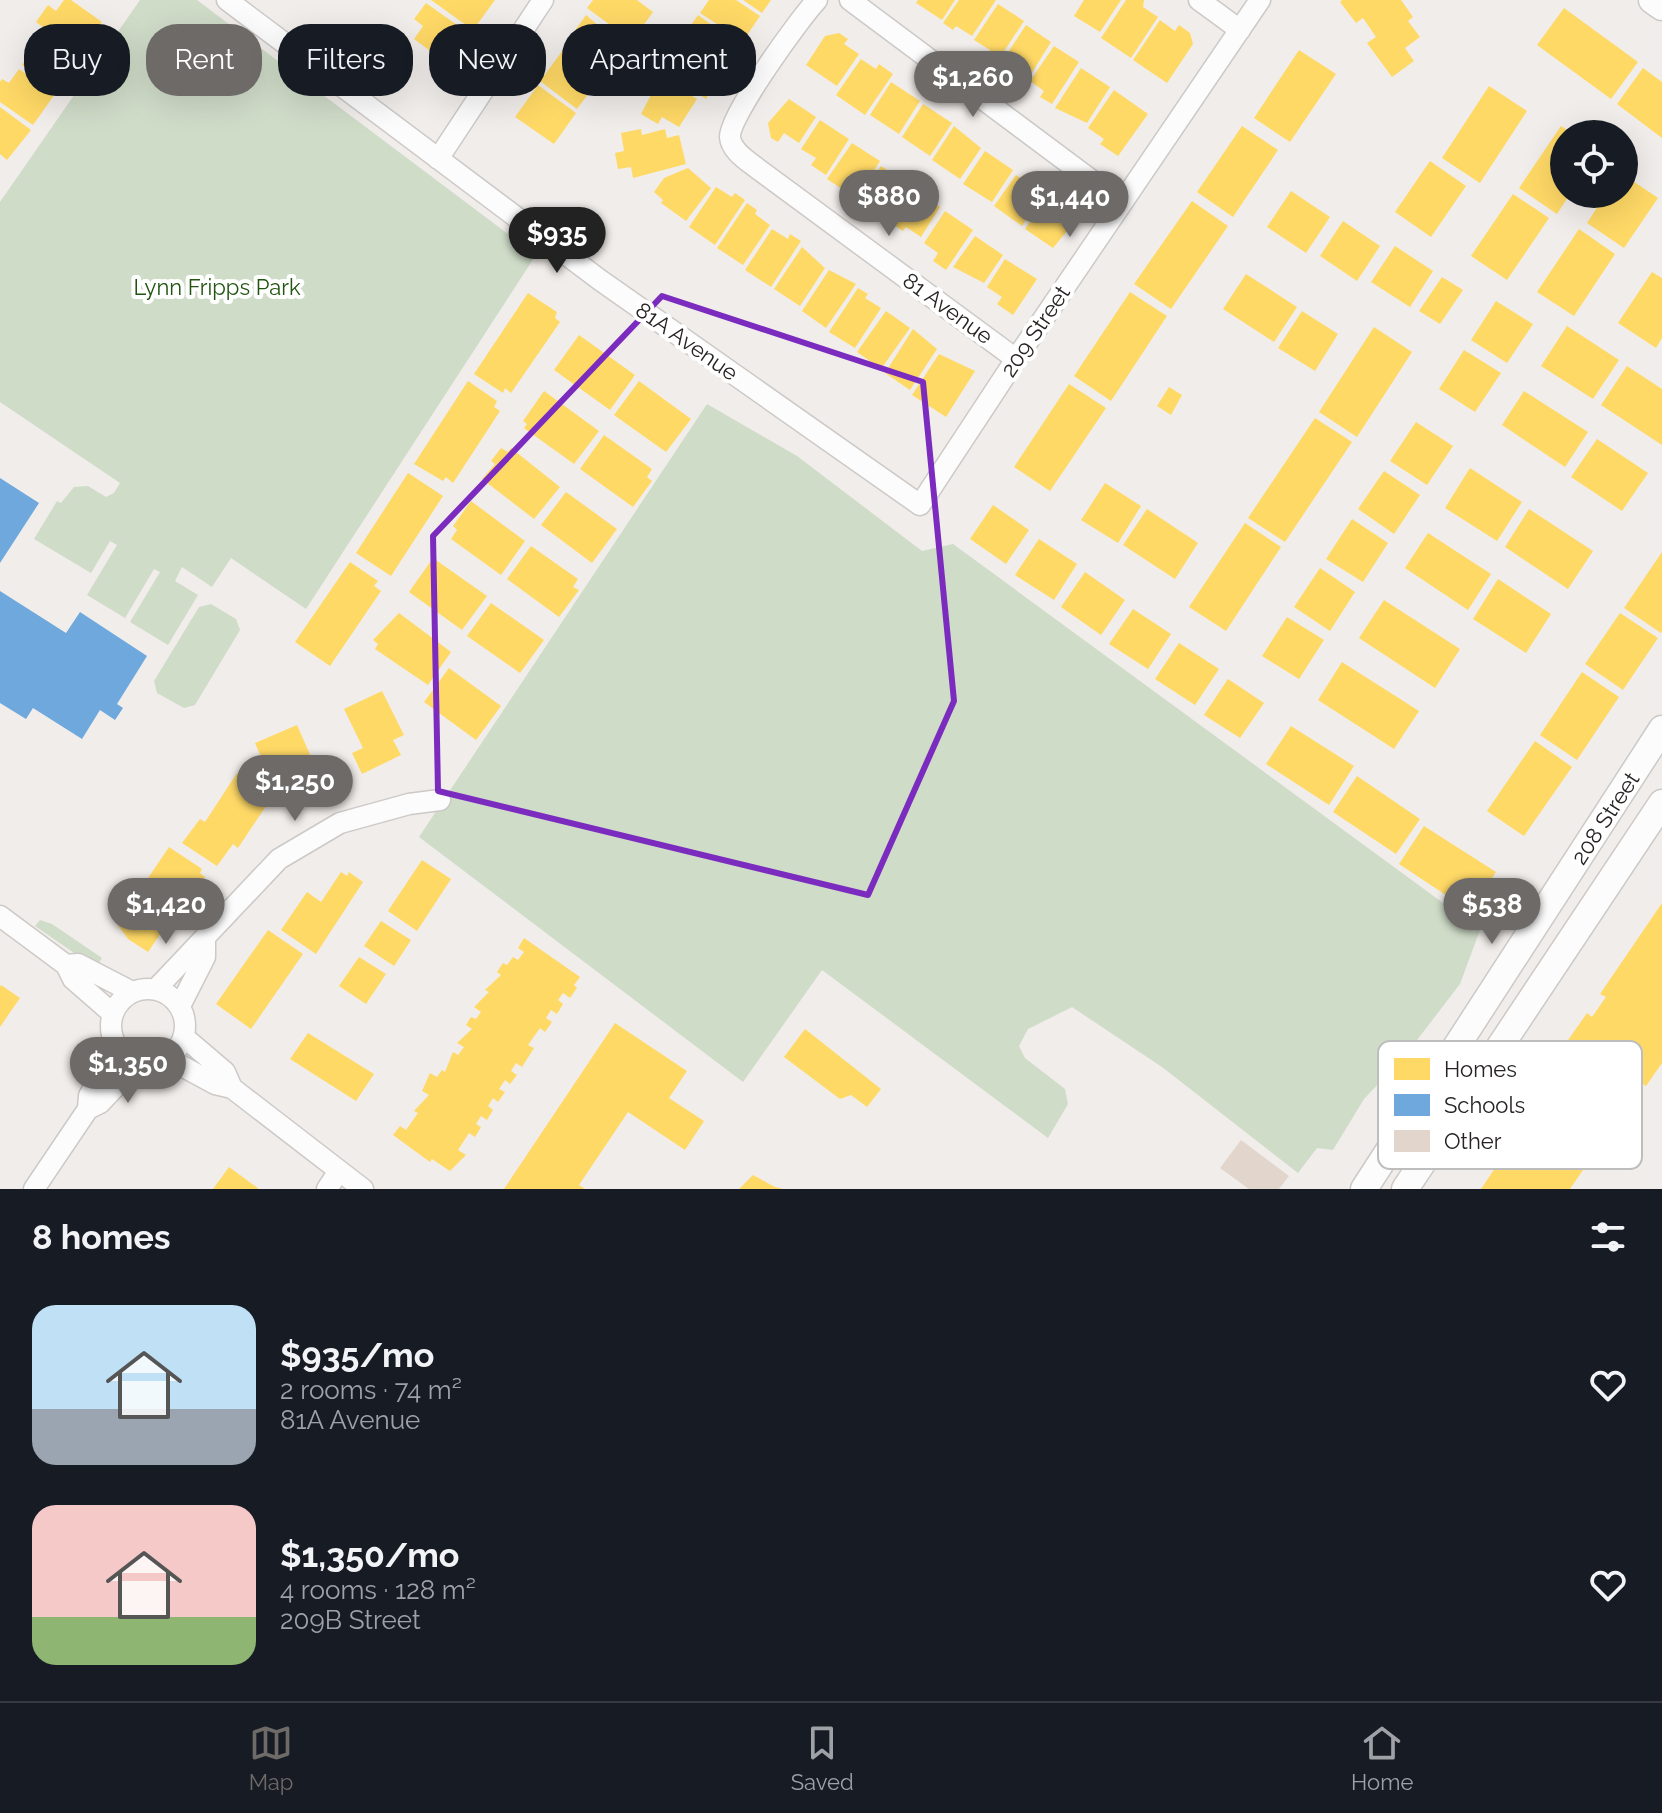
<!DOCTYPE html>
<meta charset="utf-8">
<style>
:root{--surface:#171b24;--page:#20242c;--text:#f1f3f6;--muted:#9ea1a6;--line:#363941;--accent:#6d6a68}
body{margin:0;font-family:Raleway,sans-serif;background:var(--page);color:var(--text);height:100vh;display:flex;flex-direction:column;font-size:30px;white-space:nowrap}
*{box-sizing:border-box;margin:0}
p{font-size:26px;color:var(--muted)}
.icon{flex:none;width:44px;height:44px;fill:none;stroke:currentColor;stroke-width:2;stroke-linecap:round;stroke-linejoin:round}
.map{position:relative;height:1189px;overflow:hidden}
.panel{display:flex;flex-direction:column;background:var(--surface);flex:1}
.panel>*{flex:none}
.top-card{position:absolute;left:24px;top:24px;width:800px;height:72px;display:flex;gap:16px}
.tools{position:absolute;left:1550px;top:120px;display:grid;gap:16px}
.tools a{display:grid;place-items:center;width:88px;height:88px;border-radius:50%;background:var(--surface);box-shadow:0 8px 32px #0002;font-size:40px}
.price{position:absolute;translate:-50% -68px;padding:0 18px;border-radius:28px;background:var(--accent);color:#fff;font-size:26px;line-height:52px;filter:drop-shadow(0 2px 4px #0008)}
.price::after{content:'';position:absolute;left:50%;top:48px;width:24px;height:18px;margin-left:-12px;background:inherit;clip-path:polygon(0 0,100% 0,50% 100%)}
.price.on{background:#222;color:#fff}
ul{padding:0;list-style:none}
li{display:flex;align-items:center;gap:24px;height:200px;padding:0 32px}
li span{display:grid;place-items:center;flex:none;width:224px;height:160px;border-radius:24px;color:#555}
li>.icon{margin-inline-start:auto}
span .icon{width:96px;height:96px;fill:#fffc;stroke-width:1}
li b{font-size:34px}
h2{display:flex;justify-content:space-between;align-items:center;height:96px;padding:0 32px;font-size:34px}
.chip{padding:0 28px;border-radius:32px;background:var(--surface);box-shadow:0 8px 32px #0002;font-size:28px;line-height:72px}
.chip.on{background:var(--accent);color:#fff}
.tabs{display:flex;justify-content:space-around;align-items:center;height:112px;border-top:2px solid var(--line);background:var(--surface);font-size:22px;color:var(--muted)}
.tabs a{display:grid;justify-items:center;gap:4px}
.tabs .on{color:var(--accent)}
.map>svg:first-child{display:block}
.green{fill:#cfdcc8}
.homes{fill:#ffd966}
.schools{fill:#6fa8dc}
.building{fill:#e2d5cc}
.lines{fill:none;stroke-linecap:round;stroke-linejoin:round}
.minor-casing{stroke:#ccc9c7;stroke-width:23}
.major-casing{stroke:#ccc9c7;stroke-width:29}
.minor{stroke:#fdfcfc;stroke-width:20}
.major{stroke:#fdfcfc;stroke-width:26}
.marked{fill:none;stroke:#7b2cbf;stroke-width:6;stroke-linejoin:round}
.labels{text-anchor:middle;stroke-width:8;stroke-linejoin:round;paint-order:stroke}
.park-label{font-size:22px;fill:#225411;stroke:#fff}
.street-label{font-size:22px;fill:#262322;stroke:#fff}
.key{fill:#fff;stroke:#bebdbd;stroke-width:2}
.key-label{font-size:22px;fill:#262322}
</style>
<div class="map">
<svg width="1662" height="1189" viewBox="0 0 1662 1189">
<rect width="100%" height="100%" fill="#f1edea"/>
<path class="green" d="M140,0H197L536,255L306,609L231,558L212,587L182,567L175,581L198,595L168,645L130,622L160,572L154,569L125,618L87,595L117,545L110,541L91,573L34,539L57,501L61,503L74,487L88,486L106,497L114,493L120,483L0,402V202Z
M707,404L797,456L922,551L953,544L1480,930L1460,984L1404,1057L1364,1099L1333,1150L1317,1148L1298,1173L1162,1067L1072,1007L1028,1029L1019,1046L1025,1058L1065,1089L1068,1104L1048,1138L822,970L743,1082L419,837Z
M211,604L236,619L240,630L195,705L184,708L157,693L154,681L199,607Z
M40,920L52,924L102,958L96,968L35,926Z"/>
<path class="homes" d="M64,0H71L102,22L79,53L36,22L48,5L56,11Z
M431,0H495L473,30Z
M593,0H637L653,12L632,41L587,8Z
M709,0H736L760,16L743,41L700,13Z
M743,0H771L762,13Z
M918,0H955L942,20L916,3Z
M959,0H996L972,36L956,26L953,30L943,23Z
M1084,0H1121L1100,32L1074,16Z
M1126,0H1144L1143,7L1158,17L1131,58L1101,38Z
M1342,0H1401L1413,17L1408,21L1420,37L1405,48L1414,61L1392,77L1367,43L1376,37L1363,18L1356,23L1340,2Z
M426,3L474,37L452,67L414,39L423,26L414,19Z
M998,4L1024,21L997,62L987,55L990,50L974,40Z
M1564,8L1638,62L1611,99L1537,45Z
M586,15L627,50L606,78L564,46Z
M698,15L740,45L723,70L680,41Z
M1160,20L1175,31L1179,25L1190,33L1193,44L1167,83L1133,60Z
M1026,25L1051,42L1028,79L999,66Z
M39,30L79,58L57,90L22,65L32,50L27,47Z
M839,33L848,39L844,44L859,54L837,86L806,65L825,36Z
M679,44L721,72L706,99L662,70Z
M1054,46L1079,62L1052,104L1040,97L1044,91L1030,81Z
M563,50L600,78L577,109L540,81Z
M1299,50L1336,74L1290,142L1254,118Z
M861,59L876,69L879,64L893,74L865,115L836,95Z
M1081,68L1110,87L1087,123L1055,108Z
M1643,68L1662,82V138L1617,104Z
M19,69L55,94L33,125L0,102V82L2,79L9,83Z
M661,76L697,99L679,127L662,117L658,124L641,114Z
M891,82L920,101L899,134L870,115Z
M538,85L576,113L554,144L515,117Z
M1489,86L1527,111L1480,183L1442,158Z
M1114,90L1148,114L1118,156L1100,144L1104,139L1088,128Z
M789,99L816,117L799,143L784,133L778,142L771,138L768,123Z
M923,104L952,123L930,156L902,137Z
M0,107L31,130L7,160L0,154Z
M820,120L849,139L826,175L811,165L816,158L801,149Z
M954,126L981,148L960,179L932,160Z
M1242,126L1278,150L1233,217L1197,192Z
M1561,126L1573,134H1564V194H1570L1557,214L1519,188Z
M641,129L642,135L665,129L667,138L679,135L686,164L633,178L631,167L618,169L615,153L624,151L621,133Z
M852,143L880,161L860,192L846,183L842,189L827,179Z
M985,151L1013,170L992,202L963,184Z
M1430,161L1466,186L1431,237L1395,212Z
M881,166L910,185L887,220L874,212L879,205L863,194Z
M688,168L711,188L686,221L661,203L663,200L654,192L664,178Z
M1016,175L1044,194L1022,226L994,206Z
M1624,175L1658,198L1624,248L1587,223L1606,194H1624Z
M716,187L732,197L735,193L745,200L715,245L689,227Z
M914,189L940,207L921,237L906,227L903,231L891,223Z
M1291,191L1330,217L1306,253L1267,227Z
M1513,194L1549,218L1507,280L1471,256Z
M1046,198L1061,208L1064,204L1074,211L1076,220L1053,248L1025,229Z
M1192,201L1228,226L1171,309L1134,284Z
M747,203L757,210L755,214L770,225L743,265L717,248Z
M945,211L973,230L946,270L933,261L938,253L924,243Z
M1343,221L1380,246L1357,281L1320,256Z
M772,229L788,239L790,234L801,241L771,287L745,270Z
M1579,229L1615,254L1574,316L1537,292Z
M975,236L1003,255L984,283L953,267Z
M1395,246L1433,271L1410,307L1371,282Z
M802,247L825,268L800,306L774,289Z
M1005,259L1037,279L1013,315L997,304L1002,297L987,287Z
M829,270L856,284L826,328L802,311Z
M1652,272L1662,278V338L1656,348L1618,323Z
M1246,274L1297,307L1274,342L1223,309Z
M1442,277L1463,290L1440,324L1419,311Z
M858,288L868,294L865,298L881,308L855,348L829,332Z
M1130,292L1167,316L1111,401L1074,376Z
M528,293L557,312L555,318L560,322L511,393L505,388L503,393L474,374Z
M1496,301L1533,324L1507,363L1471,340Z
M886,311L910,328L881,369L857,352Z
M1302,311L1338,334L1315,371L1278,348Z
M1567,326L1619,360L1593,399L1541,366Z
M1374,327L1412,352L1357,437L1319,412Z
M913,329L937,349L910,390L885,373Z
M579,335L635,375L610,410L554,370Z
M1464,350L1501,373L1475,412L1439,389Z
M939,354L975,371L946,417L912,395Z
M1627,366L1662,389V445L1601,405Z
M468,381L497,401L494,407L500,411L453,483L446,477L443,481L414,464Z
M639,381L691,419L666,452L614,415Z
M1069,384L1106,408L1050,491L1014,467Z
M1169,387L1182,395L1171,415L1157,406Z
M544,391L599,431L574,464L524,428L527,424L523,421Z
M1524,391L1588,432L1565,467L1502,425Z
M1315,418L1352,442L1285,542L1248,518Z
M1416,422L1453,446L1427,485L1390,461Z
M604,435L652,469L647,477L652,481L633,507L580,469Z
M1597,439L1648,473L1622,511L1571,477Z
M501,448L508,452L511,448L560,487L534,519L482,479L495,464L491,461Z
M1470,468L1522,502L1497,541L1445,508Z
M1384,471L1420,495L1394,534L1358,509Z
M408,473L443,496L391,576L356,553Z
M1105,483L1141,506L1118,543L1081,520Z
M566,492L617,529L592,563L541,525Z
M471,501L525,541L501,575L451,539L457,530L453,526Z
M993,505L1029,530L1006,564L970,539Z
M1147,509L1198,543L1175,579L1123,545Z
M1529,509L1593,551L1568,589L1505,547Z
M1352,519L1388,543L1363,582L1326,559Z
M1245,523L1281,547L1226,631L1189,607Z
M1428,533L1491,574L1468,610L1405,568Z
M1039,539L1077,564L1054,600L1015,575Z
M531,546L578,579L573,587L579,590L559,617L507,579Z
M1662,552V631L1661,633L1624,608Z
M433,558L487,596L462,630L409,592Z
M350,562L378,581L374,586L381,591L330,666L295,642Z
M1320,568L1355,592L1330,631L1294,607Z
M1085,572L1125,600L1101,635L1061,607Z
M1498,579L1551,614L1526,653L1473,619Z
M1384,600L1460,649L1435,688L1359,638Z
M491,603L544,640L520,673L467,636Z
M1133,609L1171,634L1148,669L1109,644Z
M399,613L451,652L428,685L375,649L378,644L373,640Z
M1620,613L1658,638L1623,690L1585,664Z
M1287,617L1324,640L1299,679L1262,656Z
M1179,643L1219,669L1195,705L1155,679Z
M1342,662L1419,711L1394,749L1318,700Z
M449,668L501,706L476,740L424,702Z
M1582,672L1619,697L1577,760L1540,735Z
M1228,679L1264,703L1240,738L1204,715Z
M382,691L404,735L393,740L401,755L362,774L352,753L363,748L344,709Z
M297,725L315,766L322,763L331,784L291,801L285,786L280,789L269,762L264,764L255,743Z
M1291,726L1354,766L1329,805L1266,764Z
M1535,741L1572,767L1524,836L1487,811Z
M237,773L272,797L238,848L233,844L217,866L182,843L200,819L205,822Z
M1357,776L1420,819L1396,854L1333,812Z
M1424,826L1496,872L1470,911L1399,864Z
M169,847L202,869L200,873L205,877L194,893L190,890L148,952L128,939L117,924Z
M422,860L451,879L417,931L388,911Z
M341,872L347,876L349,872L363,882L316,954L281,930L307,892L321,902Z
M1662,903V1063L1646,1086L1640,1082L1612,1124L1604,1118L1575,1160L1585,1167L1570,1189H1481L1509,1147L1500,1140L1549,1067L1556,1072L1573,1047L1566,1043L1587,1013L1592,1017L1606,997L1600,994Z
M381,921L411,940L394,966L364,946Z
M268,930L303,954L251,1029L216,1004Z
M524,938L580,977L574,985L577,988L570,998L563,993L558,1000L563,1004L557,1014L551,1010L546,1018L552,1022L545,1032L540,1028L528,1045L534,1048L522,1067L516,1063L511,1071L517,1075L510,1084L505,1080L499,1089L505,1092L498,1102L493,1098L488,1106L493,1110L487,1120L481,1116L476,1124L481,1127L475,1137L469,1133L458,1150L466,1155L450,1171L432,1159L430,1162L393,1135L400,1126L406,1130L418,1113L414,1111L429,1095L422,1091L430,1073L437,1077L442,1070L445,1072L453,1052L458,1055L464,1047L457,1043L472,1029L466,1025L471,1017L476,1019L481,1012L474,1007L489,992L485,990L501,975L497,972L503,963L507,965L513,957L518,960L524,952L518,948Z
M359,957L386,974L366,1004L339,986Z
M1,985L20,998L0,1027V987Z
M615,1023L687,1071L669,1098L704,1121L685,1150L628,1112L579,1185L585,1189H504Z
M805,1029L881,1089L867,1107L851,1095L840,1099L784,1057Z
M308,1033L374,1074L356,1101L290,1059Z
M229,1167L259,1189H213Z
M753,1175L775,1187L783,1189H739Z"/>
<path class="schools" d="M0,478L39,503L0,563Z
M0,591L66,633L80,612L147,656L117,704L123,708L115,720L100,710L82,739L33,708L26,719L0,703Z"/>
<path class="building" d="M1241,1140L1289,1176L1279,1189H1249L1220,1168Z"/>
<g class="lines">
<g class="minor-casing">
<path id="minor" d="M227,0L600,280L920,505L1016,359L1260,0
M817,0C800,18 729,116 730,137C731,151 748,161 758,169L1016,359
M850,0L1122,203
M1199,0L1240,30
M438,159L543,0
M0,916L66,965L73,979L112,1013
M66,965L78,964L132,992
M111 1026a37 37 0 1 1 74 0a37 37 0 1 1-74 0Z
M156,989L279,859L340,823L409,804L440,800
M180,1006L205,957V940
M184,1037L225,1072L232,1088
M167,1058L215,1084L232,1088L363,1189
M88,1109L100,1103L139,1062
M34,1189L88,1109L89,1096L117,1047
M327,1189L339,1171"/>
</g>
<g class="major-casing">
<path id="major" d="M1652,0L1662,7
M1364,1189L1662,729
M1405,1189L1662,803"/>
</g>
<use href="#minor" class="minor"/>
<use href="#major" class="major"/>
</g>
<path class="marked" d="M662,296L923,382L954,701L868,895L438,791L433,536Z"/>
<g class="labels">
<g class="park-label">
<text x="217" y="295">Lynn Fripps Park</text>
</g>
<g class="street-label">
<text transform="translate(948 308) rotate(36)" y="8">81 Avenue</text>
<text transform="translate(1035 331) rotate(-56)" y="8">209 Street</text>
<text transform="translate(687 341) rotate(35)" y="8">81A Avenue</text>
<text transform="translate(1605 818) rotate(-57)" y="8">208 Street</text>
</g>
</g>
<rect x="1378" y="1041" width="264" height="128" rx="12" class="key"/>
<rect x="1394" y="1058" width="36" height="22" fill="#ffd966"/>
<rect x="1394" y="1094" width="36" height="22" fill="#6fa8dc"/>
<rect x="1394" y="1130" width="36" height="22" fill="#e2d5cc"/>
<g class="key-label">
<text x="1444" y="1077">Homes</text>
<text x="1444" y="1113">Schools</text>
<text x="1444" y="1149">Other</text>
</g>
</svg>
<div class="tools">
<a><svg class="icon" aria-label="locate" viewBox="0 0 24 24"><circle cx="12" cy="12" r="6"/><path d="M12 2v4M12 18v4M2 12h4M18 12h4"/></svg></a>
</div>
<b class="price" style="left:973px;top:119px">$1,260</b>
<b class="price" style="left:889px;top:238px">$880</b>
<b class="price" style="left:1070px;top:239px">$1,440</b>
<b class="price on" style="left:557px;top:275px">$935</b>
<b class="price" style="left:295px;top:823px">$1,250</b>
<b class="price" style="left:166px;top:946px">$1,420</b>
<b class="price" style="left:1492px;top:946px">$538</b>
<b class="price" style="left:128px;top:1105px">$1,350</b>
<div class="top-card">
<a class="chip">Buy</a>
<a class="chip on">Rent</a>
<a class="chip">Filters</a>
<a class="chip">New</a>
<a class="chip">Apartment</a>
</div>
</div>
<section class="panel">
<h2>8 homes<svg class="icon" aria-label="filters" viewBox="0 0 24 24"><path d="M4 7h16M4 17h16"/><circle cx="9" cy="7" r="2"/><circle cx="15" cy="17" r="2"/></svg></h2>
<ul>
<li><span style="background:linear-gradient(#bfe0f5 65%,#9aa5b1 0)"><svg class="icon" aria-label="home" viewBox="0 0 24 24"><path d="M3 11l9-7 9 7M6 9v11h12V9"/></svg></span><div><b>$935/mo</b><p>2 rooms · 74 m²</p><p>81A Avenue</p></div><svg class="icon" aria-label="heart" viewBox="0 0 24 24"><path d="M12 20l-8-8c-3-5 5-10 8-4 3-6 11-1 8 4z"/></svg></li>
<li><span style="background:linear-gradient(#f6c9c9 70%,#8fb573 0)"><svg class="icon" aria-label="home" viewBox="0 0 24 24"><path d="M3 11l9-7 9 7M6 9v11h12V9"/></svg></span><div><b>$1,350/mo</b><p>4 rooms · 128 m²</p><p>209B Street</p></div><svg class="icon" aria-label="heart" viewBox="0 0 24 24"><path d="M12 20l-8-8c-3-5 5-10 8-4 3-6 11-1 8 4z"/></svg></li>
</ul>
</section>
<nav class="tabs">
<a class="on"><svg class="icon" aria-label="map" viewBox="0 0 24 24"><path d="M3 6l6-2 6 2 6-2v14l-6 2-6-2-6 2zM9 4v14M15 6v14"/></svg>Map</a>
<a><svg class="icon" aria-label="saved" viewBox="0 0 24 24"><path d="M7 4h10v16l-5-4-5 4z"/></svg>Saved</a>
<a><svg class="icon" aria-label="home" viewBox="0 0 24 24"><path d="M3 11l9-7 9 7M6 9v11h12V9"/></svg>Home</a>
</nav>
